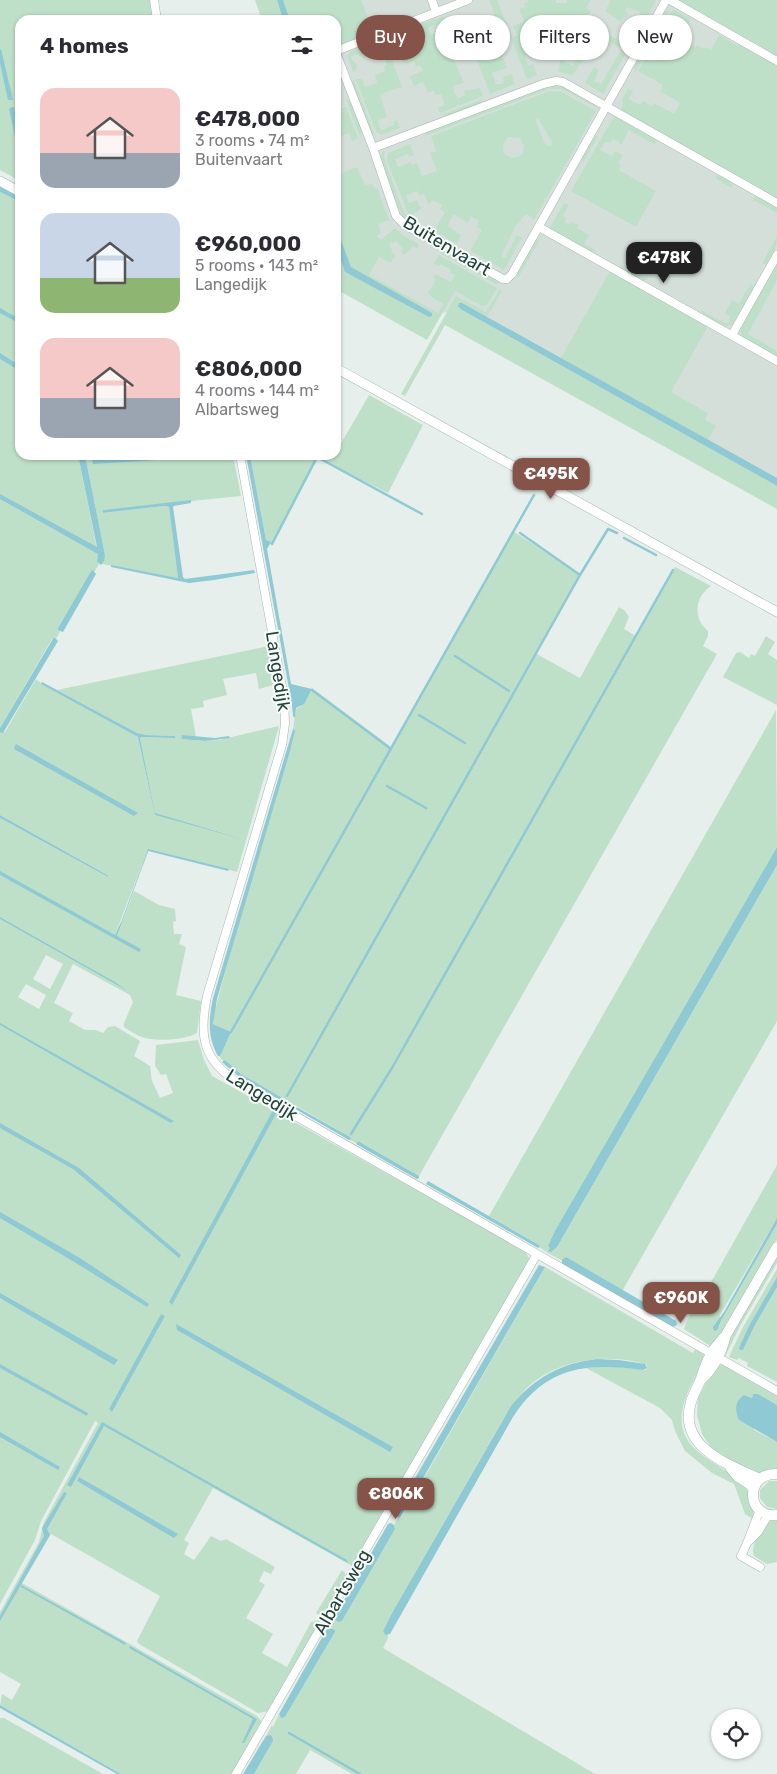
<!DOCTYPE html>
<meta charset="utf-8">
<style>
:root{--surface:#fff;--page:#f7f7f7;--text:#2b2b33;--muted:#7c7c81;--accent:#855347}
body{margin:0;font-family:Rubik,sans-serif;background:var(--page);color:var(--text);height:100vh;display:flex;flex-direction:column;font-size:19px;white-space:nowrap}
*{box-sizing:border-box;margin:0}
p{font-size:16px;color:var(--muted)}
.icon{flex:none;width:28px;height:28px;fill:none;stroke:currentColor;stroke-width:2;stroke-linecap:round;stroke-linejoin:round}
.map{position:relative;flex:1;overflow:hidden}
.sheet{position:absolute;left:15px;top:15px;width:326px;height:445px;display:flex;flex-direction:column;background:var(--surface);border-radius:15px;box-shadow:0 1px 4px #0004}
.sheet>*{flex:none}
.banner{position:absolute;left:356px;top:15px;width:345px;height:45px;display:flex;gap:10px}
.buttons{position:absolute;left:711px;top:1709px;display:grid;gap:10px}
.buttons a{display:grid;place-items:center;width:50px;height:50px;border-radius:50%;background:var(--surface);box-shadow:0 1px 4px #0004;font-size:25px}
.price{position:absolute;translate:-50% -42px;padding:0 11px;border-radius:10px;background:var(--accent);color:#fff;font-size:16px;line-height:32px;filter:drop-shadow(0 1px 2px #0008)}
.price::after{content:'';position:absolute;left:50%;top:30px;width:15px;height:11px;margin-left:-8px;background:inherit;clip-path:polygon(0 0,100% 0,50% 100%)}
.price.active{background:#222;color:#fff}
ul{padding:0;list-style:none}
li{display:flex;align-items:center;gap:15px;height:125px;padding:0 25px}
li span{display:grid;place-items:center;flex:none;width:140px;height:100px;border-radius:15px;color:#555}
li>.icon{margin-inline-start:auto}
span .icon{width:60px;height:60px;fill:#fffc;stroke-width:1}
li b{font-size:21px}
h2{display:flex;justify-content:space-between;align-items:center;height:60px;padding:0 25px;font-size:21px}
.tag{padding:0 18px;border-radius:22px;background:var(--surface);box-shadow:0 1px 4px #0004;font-size:18px;line-height:45px}
.tag.active{background:var(--accent);color:#fff}
.map>svg:first-child{display:block}
.built{fill:#d4dfda}
.green{fill:#bfe0c8;fill-rule:evenodd}
.water{fill:#8ec9d4}
.lines{fill:none;stroke-linecap:round;stroke-linejoin:round}
.stream{stroke:#8ec9d4;stroke-width:2.5}
.minor-casing{stroke:#a8b8b2;stroke-width:9}
.tertiary-casing{stroke:#a8b8b2;stroke-width:10}
.secondary-casing{stroke:#a4bbb3;stroke-width:11}
.minor{stroke:#fff;stroke-width:8}
.tertiary{stroke:#fff;stroke-width:9}
.secondary{stroke:#fff;stroke-width:10}
.labels{text-anchor:middle;stroke-width:4;stroke-linejoin:round;paint-order:stroke}
.street-label{font-size:18px;fill:#24423a;stroke:#f7fbf9}
</style>
<div class="map">
<svg width="777" height="1774" viewBox="0 0 777 1774">
<rect width="100%" height="100%" fill="#e6efeb"/>
<path class="built" d="M280,0H777V483L465,309L430,315L349,270L336,233V20H286Z"/>
<path class="green" d="M0,0H150L153,20H20V181L0,170Z
M255,0H277L283,20H262Z
M283,0H361L374,32L336,47V20H290Z
M489,0H497L512,38L517,35L513,26L524,22L519,9L525,7L524,4L528,2V0H556V3H567V0H591L586,8L591,11L585,22L572,15L543,26L542,49L525,56L528,66L533,64L537,75L527,79L511,38L492,45L494,50L499,48L507,68L492,73L496,84H502L504,81L503,77L511,74L515,84L490,94L474,52L488,46L485,38L488,36L483,23L488,20V18L495,15Z
M611,0H655L656,1L638,32L628,26L631,21L634,23L641,12L627,7L625,11L628,14L626,18L624,17L621,22L605,11Z
M677,0H777V56Z
M671,8L635,73L634,66L665,12Z
M673,9L691,19L687,26L676,21L671,29L689,40L688,43L696,47L697,45L704,49L706,47L711,50L719,35L738,46L739,43L777,65V199L620,110L623,105L622,100L628,88L633,91L629,99L640,105L643,101L652,106L654,103L674,114L680,103L660,91L663,85L638,71Z
M443,16L446,25L439,27L438,24L428,28L431,35L436,33L437,36L440,35L442,39L448,37L454,53L467,49L469,54L454,60L464,83L453,86L454,92L458,98L465,95L464,91L480,88L483,96L440,113L438,108L445,105L441,94L436,95L434,91L428,93L423,82L414,86L410,76L423,71L420,65L416,67L414,61L408,64L402,61C399,52 392,45 389,36Z
M605,33L630,46L603,94L585,83L594,67L599,70L594,81L601,84L622,49L610,42L606,49L599,45Z
M384,39L402,87L380,94L387,117L378,120L379,127L382,130L394,125L393,122L397,120L400,128L381,135L376,132L356,79H362L365,87L377,83L375,75L385,71L384,67L387,65L382,52L364,58L358,54L351,56L352,60L357,65L356,70L353,72L347,55L352,51Z
M580,49L587,53L573,75L559,72L560,61L562,60L573,66L579,55L577,54Z
M354,80L374,133L375,134L372,135L352,85Z
M555,85C567,86 591,99 598,108L561,89H549L425,136L427,131L543,87Z
M549,91L562,92L596,111L534,220L532,219V217L526,214L515,227L501,256L505,258L517,235L522,238L504,270L470,251L482,230L476,227L479,221L471,216L468,223L454,214L451,218L448,226L461,235L457,244L434,231L445,212L440,209L442,205L432,200L429,205L424,194L419,195L417,191L406,195L409,203L417,200L420,207L424,206L410,217L409,216L387,161L388,153L410,144L414,155L409,157L408,154L395,159L398,167L411,162L412,165L417,163L422,176L437,171L430,153L436,151L431,136ZM538,118L552,142L551,146L545,144L535,119ZM509,137L520,138L524,145L523,153C517,159 511,159 504,154C502,148 503,141 509,137Z
M346,99L351,102L362,132L360,137Z
M483,99C479,106 448,118 441,115Z
M346,107L358,138L352,141L349,133L338,137L340,142L336,143V123L340,119L337,110Z
M616,116L654,137L656,142L655,145L629,130L621,145L619,144V142L613,139L610,143L605,142L600,150L612,156L615,151L623,155L618,163L621,165L619,170L656,191L636,227L571,191L609,125Z
M596,135L598,136L583,163L582,158Z
M383,150L385,152L384,158L404,213L411,220L420,226L418,227C399,226 386,175 380,159Z
M357,167L365,185L372,184L375,189L377,188L389,220L378,224L381,233L377,236L381,240L395,228L403,235L419,244L417,249L413,246L404,255L401,251L403,249L396,241L393,243L391,242L389,245L392,249L391,251L395,256L390,263L379,257L369,275L438,313L444,304L433,298L428,293L436,280L433,278L435,274L451,282L455,275L450,273L451,270L441,264L439,266L434,264L439,255L497,288L487,305L482,306L455,291L427,340L336,289V246L345,272L432,316V313L353,269L349,264L336,226V175Z
M722,175L731,181L733,185L732,188L715,178L717,176Z
M0,192L20,202V455H78L98,554L97,562L99,564L95,571H91L58,628L60,632L56,639L54,637L52,639L0,728Z
M758,196L777,207V213L755,201L752,202L754,197Z
M564,203L569,205L563,216L566,218L565,222L569,225L571,222L579,225L577,228L589,235L584,244L596,250L595,251L590,252L553,230L550,227Z
M542,236L518,278L517,274L535,241Z
M777,236C777,247 774,256 766,264H762Z
M442,252H445L499,282L497,285L440,253Z
M777,262V280L748,334L777,351V357L745,339C740,335 740,330 742,324Z
M621,265L647,279L643,281L622,269Z
M610,271L706,325L707,328L671,392L708,413L705,420L716,426L708,440L561,358Z
M751,283L754,288L732,325L722,326L703,315L701,310L725,323H728L731,317L725,313L732,300L739,304Z
M500,289L502,291L487,317L462,303V310L777,486V509L445,325L405,396L401,394L456,296L486,312Z
M369,395L423,425L388,493L318,458L272,544H270V542L266,540L250,455H336V452Z
M85,455H233L241,496L103,510L104,513L164,506L169,507L178,577V578L102,564L105,555Z
M513,531L580,575L535,653L580,678L619,607L625,611L629,617L624,629L636,636L675,567L711,586C694,598 693,618 708,631V636L703,646L717,654L419,1176L358,1141L356,1143L350,1140V1137L295,1105L291,1107L285,1103L286,1100L241,1074L225,1060L223,1061L219,1056L231,1032L213,1024L214,1014L242,909L291,748L294,736L293,729L296,709L301,706L312,690L311,687L312,688L391,747Z
M766,636L775,642L768,654L777,660V705L723,677L736,653L740,652L749,658L751,654L755,656Z
M269,646L277,684L259,689L256,673L223,679L227,695L203,701L204,707L191,709L196,737L182,735L181,739L205,741L219,740L279,726L237,872L149,850L142,868L148,849L115,935L117,936L134,891L159,905L175,909L176,921L173,922L174,934H182L179,944L186,947L176,995L201,1001L197,1033C186,1040 155,1042 142,1037C136,1035 130,1031 124,1027V1023L133,1002L130,995L73,964L54,1003L73,1013L69,1021L85,1030H96L103,1033L108,1027L115,1026L140,1041L134,1056L150,1066L152,1081L160,1098L173,1093L166,1074L161,1075L155,1066L156,1045L198,1040L204,1060L212,1076L525,1251L529,1258V1262L354,1567L213,1488L184,1540L189,1543L184,1554L194,1560L211,1536L221,1541L226,1539L275,1567L271,1574L264,1571L259,1581L265,1585L246,1618L273,1634L262,1653L287,1667L311,1622L319,1620L321,1622L270,1711L258,1713L139,1644L137,1641L160,1596L51,1534L22,1583L257,1716L263,1723L234,1774H121L0,1705L2,1694L12,1700L21,1684L0,1672V1612L39,1542L44,1522L98,1423L95,1421L41,1521L35,1540L0,1604V919L129,990L0,917V818L108,877L109,876L0,815V732H5L36,679L42,684L138,737L155,815L246,839L161,816L155,813L140,738L141,737L175,738V736L146,735L137,733L57,690ZM46,955L63,964L50,989L33,979ZM26,984L46,995L39,1009L18,997Z
M776,710L777,847L548,1246L553,1249L557,1247L777,865V1021L621,1293L548,1253L539,1247V1245L489,1216Z
M777,1165V1218L720,1315L719,1327L722,1319L777,1224V1239L729,1322L712,1347L684,1329L687,1320L714,1277Z
M777,1255V1263L740,1326L725,1357L722,1355L737,1325Z
M545,1267L693,1353L696,1348L705,1353L703,1356L706,1358C698,1373 687,1390 683,1407C669,1469 764,1462 753,1519L745,1514L734,1484L712,1473L685,1451L675,1431L672,1420L660,1408L586,1368L610,1366L646,1370L647,1365C605,1351 551,1360 521,1394C515,1401 510,1409 505,1416L392,1613L383,1631L385,1635H388V1638L383,1648L595,1774H352L310,1750L296,1774H254L273,1741L268,1735L266,1736L272,1725L273,1727L279,1714V1716L285,1717L335,1632L331,1627H328L335,1616L336,1620L339,1622L342,1621L395,1529L394,1525L398,1518H401Z
M777,1269V1277L750,1324L743,1350L755,1325L777,1287V1382L747,1366L748,1363L739,1358L737,1360L729,1357L743,1327Z
M722,1363L777,1394V1405L758,1394H753L752,1398L744,1395L754,1430L777,1442V1470L758,1474L718,1454L712,1449L702,1434L697,1415L698,1397L717,1364L720,1366Z
M769,1481H777V1509L767,1507L760,1498V1490Z
M777,1518V1562L767,1564L754,1556C749,1544 765,1521 777,1518Z
M342,1570L345,1573L346,1579L326,1615L322,1616L316,1613Z
M0,1718H4L103,1774H0Z"/>
<path class="water" d="M277,0H283L290,20H283Z
M1,49L13,100H8L0,63V50Z
M12,107H14L20,142V160L9,109Z
M0,186L20,198V202L0,192Z
M336,227L351,267L432,313V316L429,317L345,272L336,246Z
M459,303H462L777,478V486L462,310L458,306Z
M0,308L20,319V324L0,313Z
M0,353L20,366V371L0,359Z
M78,455H85L105,555L104,561L101,565L97,562L98,554L0,499V494L97,547Z
M183,455H222V456L93,464L92,460Z
M246,455H250L266,540L271,542L267,549L291,684L312,689L304,704L296,708L295,718L293,716L292,705Z
M191,500V503L174,506L173,507L183,577L185,579L254,570L255,573L214,580L189,583L111,567V565L178,578L169,507L164,506L103,513V510Z
M93,570L96,574L63,632L58,630V628L91,571Z
M54,637L58,641L3,733L0,732V728Z
M42,682L137,733L146,735L175,736V738L141,737L140,738L155,813L246,840L155,815L138,737L41,684Z
M293,729L295,731L291,748L217,999L213,1024L231,1032L220,1056H218C207,1037 209,1018 213,998Z
M182,735L215,738L229,736L230,738L205,741L181,739Z
M16,744L138,813L134,816L14,749Z
M0,815L109,876L108,877L0,818Z
M777,847V865L557,1247L551,1252L548,1251L550,1248L548,1246L555,1231Z
M148,849L229,869L228,871L148,851L117,936L141,949L139,952L0,875V871L115,935L122,920Z
M0,917L115,982L128,991L0,919Z
M0,1023L174,1121L171,1123L0,1025Z
M225,1060L241,1074L286,1100L285,1103L237,1075L222,1062Z
M293,1105L350,1137L351,1139L349,1140L292,1107Z
M273,1110L277,1112L172,1305L169,1302Z
M0,1123L79,1168L181,1255L179,1258L73,1169L0,1128Z
M358,1141L419,1176V1178L417,1179L356,1144Z
M428,1181L539,1245L540,1246L538,1248L426,1184Z
M0,1212L80,1258L149,1304L147,1307L76,1263L0,1218Z
M777,1218V1224L722,1319L717,1330L714,1331L713,1327L724,1312Z
M566,1257L676,1321L677,1325L673,1327L562,1265V1260Z
M539,1265L545,1267L400,1518L395,1516L394,1514Z
M777,1277V1287L755,1325L743,1350H740L739,1348L750,1324Z
M0,1293L118,1360L114,1365L0,1298Z
M161,1314L165,1316L112,1412L109,1409Z
M176,1324L393,1447L390,1452L177,1330Z
M597,1359L619,1360L645,1364L647,1368L643,1370C588,1363 547,1365 513,1417L390,1634L385,1635L383,1631L392,1613L511,1406C534,1378 561,1363 597,1359Z
M0,1364L88,1413L87,1416L0,1368Z
M753,1394H758L777,1405V1442L739,1420C735,1411 734,1402 744,1395L752,1398Z
M102,1422L347,1560L348,1563L104,1426L71,1487L67,1485Z
M0,1432L60,1467L58,1470L0,1437Z
M79,1477L178,1534L174,1538L77,1481Z
M64,1492L67,1493L47,1529L50,1535L0,1621V1616L44,1536L42,1528Z
M391,1523L394,1525L395,1529L342,1621L339,1622L335,1620V1616L388,1524Z
M21,1585L126,1643L125,1645L21,1587Z
M328,1627L335,1630V1632L285,1717L281,1718L279,1714Z
M130,1646L257,1719L244,1743H242L253,1719L129,1648Z
M0,1705L121,1774H117L0,1708Z
M269,1735L272,1736L273,1741L254,1774H243L266,1736Z"/>
<g class="lines">
<path class="stream" d="M624,538L656,555
M272,544L317,457L422,514
M580,575L608,529L617,533
M455,656L509,691
M312,690L391,749
M419,715L465,743
M387,786L426,808
M231,1032L534,495
M287,1096L580,575L520,533
M351,1134L392,1068L673,570
M289,1733L360,1774"/>
<g class="minor-casing">
<path id="minor" d="M154,0L157,20
M432,0L436,12
M670,0L777,61
M336,51L468,0
M336,53L373,148L396,216L405,225L503,279H507L512,274L666,0
M373,148L543,84L556,81L563,82L777,203
M539,227L777,361
M732,335L777,255
M240,455L284,698L285,724L282,745L207,996C198,1040 204,1062 243,1086L777,1391
M760,1510C753,1526 749,1541 741,1556L760,1567
M749,1541L758,1532L768,1515
M236,1774L537,1254"/>
</g>
<g class="tertiary-casing">
<path id="tertiary" d="M0,181L20,192
M336,368L777,612"/>
</g>
<g class="secondary-casing">
<path id="secondary" d="M702,1379C714,1367 721,1355 725,1338
M730,1467L737,1476L754,1487
M777,1474C745,1472 745,1518 777,1515
M760,1479C729,1465 677,1447 691,1402C693,1395 697,1388 700,1381C702,1377 703,1371 705,1367C709,1354 717,1345 726,1335L777,1247"/>
</g>
<use href="#minor" class="minor"/>
<use href="#tertiary" class="tertiary"/>
<use href="#secondary" class="secondary"/>
</g>
<g class="labels">
<g class="street-label">
<text transform="translate(447 246) rotate(31)" y="6">Buitenvaart</text>
<text transform="translate(278 671) rotate(81)" y="6">Langedijk</text>
<text transform="translate(262 1095) rotate(32)" y="6">Langedijk</text>
<text transform="translate(342 1592) rotate(-60)" y="6">Albartsweg</text>
</g>
</g>
</svg>
<div class="buttons">
<a><svg class="icon" aria-label="locate" viewBox="0 0 24 24"><circle cx="12" cy="12" r="6"/><path d="M12 2v4M12 18v4M2 12h4M18 12h4"/></svg></a>
</div>
<b class="price active" style="left:664px;top:284px">€478K</b>
<b class="price" style="left:551px;top:500px">€495K</b>
<b class="price" style="left:681px;top:1324px">€960K</b>
<b class="price" style="left:396px;top:1520px">€806K</b>
<div class="banner">
<a class="tag active">Buy</a>
<a class="tag">Rent</a>
<a class="tag">Filters</a>
<a class="tag">New</a>
</div>
<section class="sheet">
<h2>4 homes<svg class="icon" aria-label="filters" viewBox="0 0 24 24"><path d="M4 7h16M4 17h16"/><circle cx="9" cy="7" r="2"/><circle cx="15" cy="17" r="2"/></svg></h2>
<ul>
<li><span style="background:linear-gradient(#f6c9c9 65%,#9aa5b1 0)"><svg class="icon" aria-label="home" viewBox="0 0 24 24"><path d="M3 11l9-7 9 7M6 9v11h12V9"/></svg></span><div><b>€478,000</b><p>3 rooms · 74 m²</p><p>Buitenvaart</p></div></li>
<li><span style="background:linear-gradient(#c9d6e8 65%,#8fb573 0)"><svg class="icon" aria-label="home" viewBox="0 0 24 24"><path d="M3 11l9-7 9 7M6 9v11h12V9"/></svg></span><div><b>€960,000</b><p>5 rooms · 143 m²</p><p>Langedijk</p></div></li>
<li><span style="background:linear-gradient(#f6c9c9 60%,#9aa5b1 0)"><svg class="icon" aria-label="home" viewBox="0 0 24 24"><path d="M3 11l9-7 9 7M6 9v11h12V9"/></svg></span><div><b>€806,000</b><p>4 rooms · 144 m²</p><p>Albartsweg</p></div></li>
</ul>
</section>
</div>
